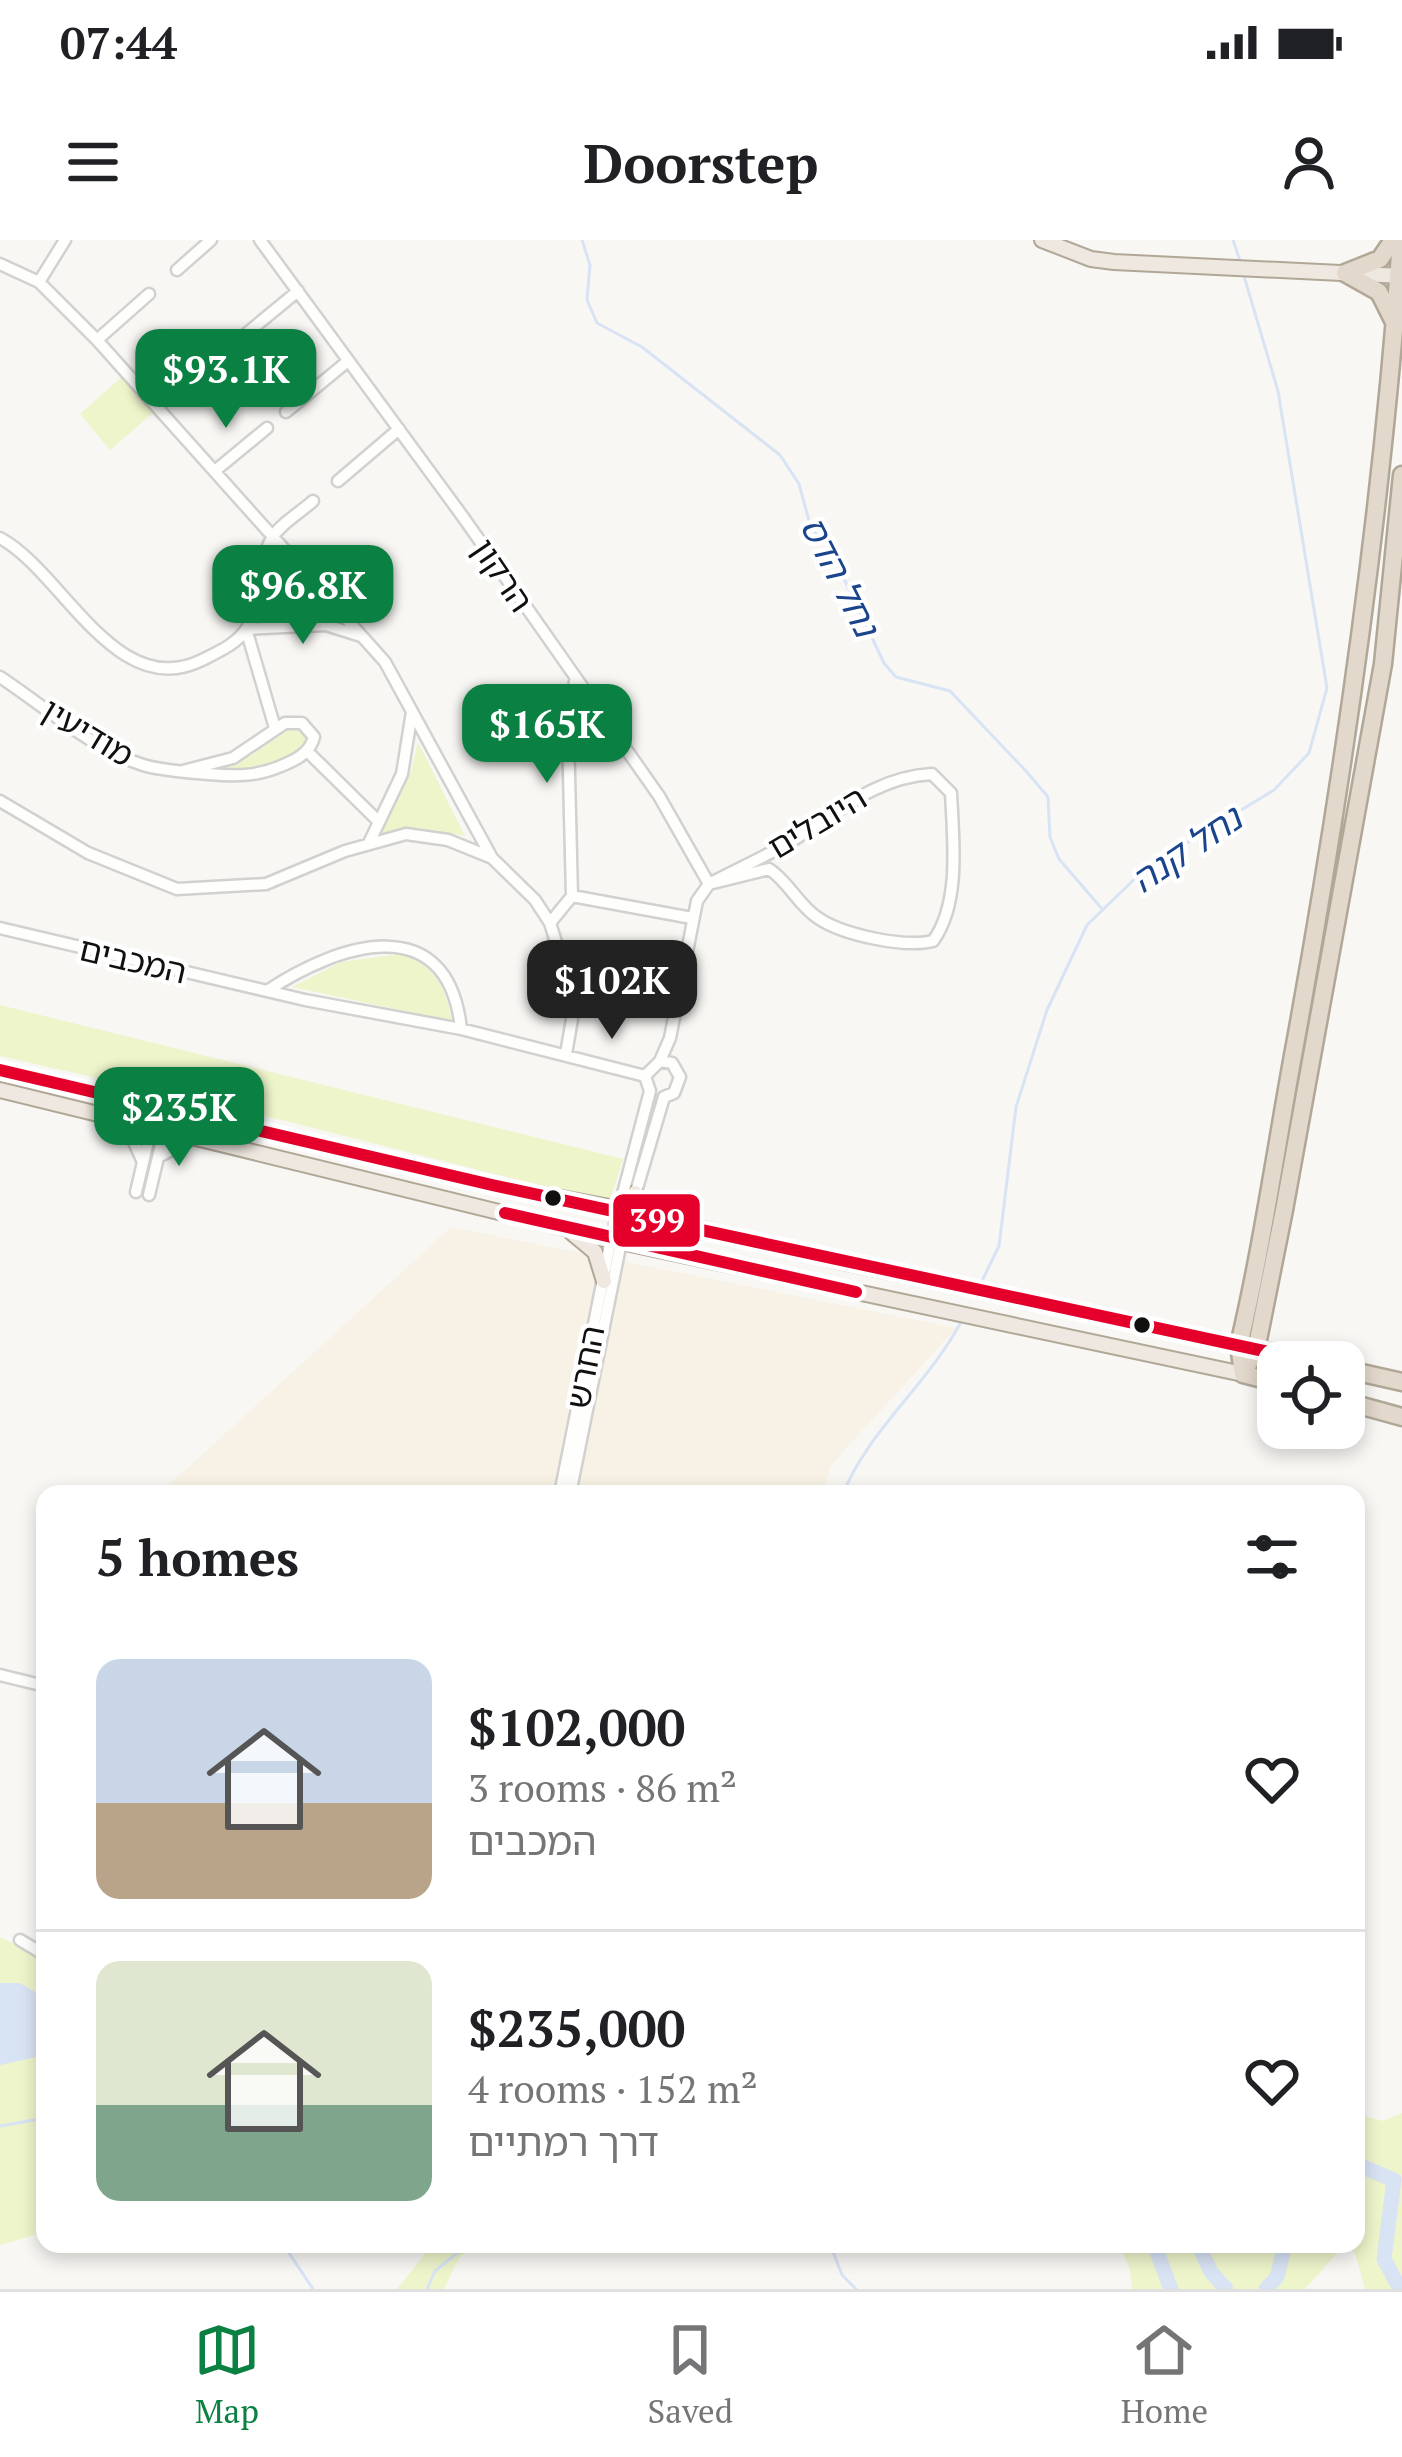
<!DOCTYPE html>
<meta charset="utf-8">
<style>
:root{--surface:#fff;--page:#f6f6f6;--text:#202124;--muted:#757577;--line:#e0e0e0;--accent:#0b8043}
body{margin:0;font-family:"PT Serif","Noto Sans Hebrew",serif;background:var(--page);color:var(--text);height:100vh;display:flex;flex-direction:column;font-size:45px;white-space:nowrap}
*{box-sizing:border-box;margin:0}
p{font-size:39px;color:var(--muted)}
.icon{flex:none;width:66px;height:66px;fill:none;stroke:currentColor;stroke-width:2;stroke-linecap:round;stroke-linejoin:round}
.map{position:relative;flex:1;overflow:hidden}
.panel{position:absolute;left:36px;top:1245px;width:1329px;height:768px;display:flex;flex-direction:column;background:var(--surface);border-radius:24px;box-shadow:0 6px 18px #0003}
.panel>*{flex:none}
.buttons{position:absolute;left:1257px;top:1101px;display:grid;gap:24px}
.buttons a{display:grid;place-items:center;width:108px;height:108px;border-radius:24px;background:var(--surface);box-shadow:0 6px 18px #0003;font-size:60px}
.price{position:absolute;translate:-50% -102px;padding:0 27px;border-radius:24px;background:var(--accent);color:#fff;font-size:39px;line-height:78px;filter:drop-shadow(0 3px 6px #0008)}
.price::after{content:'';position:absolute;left:50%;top:72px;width:36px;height:27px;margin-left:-18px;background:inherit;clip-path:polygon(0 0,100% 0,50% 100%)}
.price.on{background:#222;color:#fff}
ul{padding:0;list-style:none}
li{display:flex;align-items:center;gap:36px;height:300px;padding:0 60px}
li+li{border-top:3px solid var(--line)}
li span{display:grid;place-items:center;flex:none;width:336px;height:240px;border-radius:24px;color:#555}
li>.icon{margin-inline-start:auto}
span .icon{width:144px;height:144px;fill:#fffc;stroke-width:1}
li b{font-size:51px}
h2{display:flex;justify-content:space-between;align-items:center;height:144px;padding:0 60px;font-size:51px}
.status{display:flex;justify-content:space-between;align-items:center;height:84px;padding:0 60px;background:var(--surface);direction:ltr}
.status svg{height:33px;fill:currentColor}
header{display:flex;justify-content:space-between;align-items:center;height:156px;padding:0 60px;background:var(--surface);font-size:54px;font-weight:700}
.tab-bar{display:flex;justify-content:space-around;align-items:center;height:168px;border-top:3px solid var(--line);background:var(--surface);font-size:33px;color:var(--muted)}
.tab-bar a{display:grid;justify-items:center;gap:6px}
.tab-bar .on{color:var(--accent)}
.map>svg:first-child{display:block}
.industrial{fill:#f7f2e5}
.green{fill:#eef5cb}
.water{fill:#d8e3f4}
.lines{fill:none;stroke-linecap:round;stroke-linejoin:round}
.stream{stroke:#d8e3f4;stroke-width:3}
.river{stroke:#d8e3f4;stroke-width:15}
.minor-casing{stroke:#d2d1cf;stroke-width:15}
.major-casing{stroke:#b1a797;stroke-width:18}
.highway-casing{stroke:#b1a797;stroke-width:21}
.minor{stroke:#fefefd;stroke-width:10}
.major{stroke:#eee8e0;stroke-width:14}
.highway{stroke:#e2d8cb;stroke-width:16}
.bus-1-casing{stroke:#fff;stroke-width:21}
.bus-1{stroke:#e4002b;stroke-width:12}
.bus-dot{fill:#11100f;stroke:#fff;stroke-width:4.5}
.labels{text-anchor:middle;stroke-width:9;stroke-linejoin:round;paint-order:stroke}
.street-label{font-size:33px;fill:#11100f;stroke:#fff}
.water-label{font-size:36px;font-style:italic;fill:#1a448c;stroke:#fff}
.line-badge{stroke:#fff;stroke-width:4.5}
.badge-label{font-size:33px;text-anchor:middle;font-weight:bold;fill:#fff}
</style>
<div class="status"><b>07:44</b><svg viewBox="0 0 49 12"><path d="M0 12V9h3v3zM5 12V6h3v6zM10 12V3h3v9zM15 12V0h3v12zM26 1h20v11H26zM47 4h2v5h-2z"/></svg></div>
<header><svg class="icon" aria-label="menu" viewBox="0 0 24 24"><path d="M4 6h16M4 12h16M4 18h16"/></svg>Doorstep<svg class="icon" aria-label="person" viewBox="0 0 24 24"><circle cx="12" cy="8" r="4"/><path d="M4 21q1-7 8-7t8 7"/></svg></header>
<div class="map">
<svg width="1402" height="2049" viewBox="0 0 1402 2049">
<rect width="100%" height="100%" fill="#f8f7f4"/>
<path class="industrial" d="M451,987L956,1088L831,1225L823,1254H159Z"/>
<path class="green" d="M123,136L154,172L110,210L80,174Z
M274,307L332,379L302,375L259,380Z
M291,488L302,489L307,497C292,529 247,531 216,530L252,515Z
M418,502L465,596L418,588L380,593L411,532Z
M399,714C433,723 446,747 452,781L292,747L341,722Z
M0,765L623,919L611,958L601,961L290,882L0,816Z
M0,1697L45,1719V1992L0,2005Z
M1402,1873V2049H1365L1355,2013L1346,2004H1356V1874L1383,1881Z
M433,2004H476L459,2018L444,2049H397Z
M1119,2004H1345L1305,2049H1132L1130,2029Z"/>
<path class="water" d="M0,1743H20L45,1758V1815L0,1825Z"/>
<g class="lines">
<path class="stream" d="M582,0L590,25L587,60L597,83L642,107L780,215L799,244L811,288L828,305L884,423L896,437L950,451L1026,531L1048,557L1050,597L1059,619L1103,670
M1233,0L1240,21
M981,1043L999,1006L1016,867L1047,770L1087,685L1146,628L1274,550L1309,513L1327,448L1278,151L1244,36
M843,1254C868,1190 930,1143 963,1078
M0,1886L45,1878
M283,2004L313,2049
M830,2004L842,2035L856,2049
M427,2049L435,2031L468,2004"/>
<path class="river" d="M1356,1924L1394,1940L1384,2019L1400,2049
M1154,2004L1171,2049
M1198,2004L1211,2032L1226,2049
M1266,2049L1277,2037L1285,2004"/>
<g class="minor-casing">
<path id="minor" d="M260,0L463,277L659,556L709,644L697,661L670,798L660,821L645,836L650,851L611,999L560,1254
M0,24L39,42L97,100L385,422L492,618L535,660L550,683L569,743L572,779L566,814
M177,30L211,0
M39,42L65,0
M97,100L149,54
M235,103L298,51
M158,166L209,124
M286,172L348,121
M216,230L267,188
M338,241L399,189
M0,298C62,331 116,463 202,420C218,412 237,404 247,388C264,361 256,325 272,298C280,284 301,272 313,261
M246,389L326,385L361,396
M246,389L275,488
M0,437C44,466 92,509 143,525C163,531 187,532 208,534C234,536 256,537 281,526C296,520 310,513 314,497L302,483H285L233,518L183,531
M307,511L376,579
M932,534L951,553C953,598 961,663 933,701C904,708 843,695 818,678C798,665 789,642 769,629L709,644C737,629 767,616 795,599C840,571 876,537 932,534Z
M0,561L88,613L177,649L266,644L345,611L406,594L448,600L490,617
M369,603L402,534L412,472
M572,656L568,493L575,441
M550,683L572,656L692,678
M0,688L305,760L461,789L645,836
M267,751C339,703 448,668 461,789
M660,821L672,823L680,837L674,853L664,857
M118,880L128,889L142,920
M158,917L192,899
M136,952L153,880
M149,955L164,892L161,868
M570,1254L621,1002L664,857
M0,1435L45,1446
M20,1700L45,1715"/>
</g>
<g class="major-casing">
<path id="major" d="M1042,0L1091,19L1114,22L1402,36
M0,830L492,945L620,969L838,1021L1239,1105
M0,850L621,1002L1243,1134
M635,953L650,976
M571,992L595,1012L604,1041"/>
</g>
<g class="highway-casing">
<path id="highway" d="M1345,33L1379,52L1393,80
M1345,33L1380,19L1393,0
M1245,1107L1315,1122
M1344,1129L1402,1142
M1243,1134L1239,1105C1262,1008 1276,908 1294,810C1343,542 1382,273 1401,0
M1243,1134L1256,1110L1284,970L1383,424L1402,235
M1243,1134L1278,1143
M1344,1161L1402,1177"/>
</g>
<use href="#minor" class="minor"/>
<use href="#major" class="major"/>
<use href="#highway" class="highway"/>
<g class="bus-1-casing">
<path id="bus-1" d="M0,830L492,945L1315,1122
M505,973L856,1052"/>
</g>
<use href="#bus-1" class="bus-1"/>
</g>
<g class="bus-dot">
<circle cx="553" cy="958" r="10"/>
<circle cx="1142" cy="1085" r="10"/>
</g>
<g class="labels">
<g class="street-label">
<text transform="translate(503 335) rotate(56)" y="12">הרקון</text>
<text transform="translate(88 492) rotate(31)" y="12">מודיעין</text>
<text transform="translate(817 582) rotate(-31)" y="12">היובלים</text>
<text transform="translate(133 720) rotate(13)" y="12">המכבים</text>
<text transform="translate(585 1127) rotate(-79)" y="12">החרש</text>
</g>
<g class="water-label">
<text transform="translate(840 336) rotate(63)" y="13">נחל הדס</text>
<text transform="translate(1186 609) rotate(-34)" y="13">נחל קנה</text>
</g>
</g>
<rect class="line-badge" x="611" y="952" width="91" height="57" rx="12" fill="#e4002b"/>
<g class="badge-label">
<text x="657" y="992">399</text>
</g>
</svg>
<div class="buttons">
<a><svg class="icon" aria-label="locate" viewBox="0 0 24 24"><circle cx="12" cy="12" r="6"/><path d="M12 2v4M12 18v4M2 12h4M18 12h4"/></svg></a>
</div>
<b class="price" style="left:226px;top:191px">$93.1K</b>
<b class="price" style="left:303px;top:407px">$96.8K</b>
<b class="price" style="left:547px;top:546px">$165K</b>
<b class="price on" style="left:612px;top:802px">$102K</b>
<b class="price" style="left:179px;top:929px">$235K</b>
<section class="panel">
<h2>5 homes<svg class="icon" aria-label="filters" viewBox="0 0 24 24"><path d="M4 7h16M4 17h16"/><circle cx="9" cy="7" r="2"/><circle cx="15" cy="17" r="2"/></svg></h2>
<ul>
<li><span style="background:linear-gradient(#c9d6e8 60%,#b9a48a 0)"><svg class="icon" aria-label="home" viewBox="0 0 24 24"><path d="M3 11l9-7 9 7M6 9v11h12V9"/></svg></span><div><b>$102,000</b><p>3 rooms · 86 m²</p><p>המכבים</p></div><svg class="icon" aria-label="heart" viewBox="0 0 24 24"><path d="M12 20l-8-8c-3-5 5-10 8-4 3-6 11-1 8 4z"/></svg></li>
<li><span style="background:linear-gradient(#dfe7d0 60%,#7fa58c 0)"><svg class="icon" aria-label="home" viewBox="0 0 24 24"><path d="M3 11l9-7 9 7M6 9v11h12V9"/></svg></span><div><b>$235,000</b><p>4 rooms · 152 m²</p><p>דרך רמתיים</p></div><svg class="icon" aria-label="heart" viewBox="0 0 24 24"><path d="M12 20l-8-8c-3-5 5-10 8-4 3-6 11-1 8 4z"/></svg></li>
</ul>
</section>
</div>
<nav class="tab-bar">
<a class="on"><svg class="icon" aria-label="map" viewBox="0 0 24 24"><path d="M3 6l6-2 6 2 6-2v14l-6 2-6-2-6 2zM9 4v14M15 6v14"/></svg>Map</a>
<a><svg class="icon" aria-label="saved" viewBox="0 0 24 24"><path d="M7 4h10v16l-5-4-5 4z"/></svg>Saved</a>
<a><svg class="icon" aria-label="home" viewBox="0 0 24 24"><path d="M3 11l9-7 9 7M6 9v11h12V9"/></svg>Home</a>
</nav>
